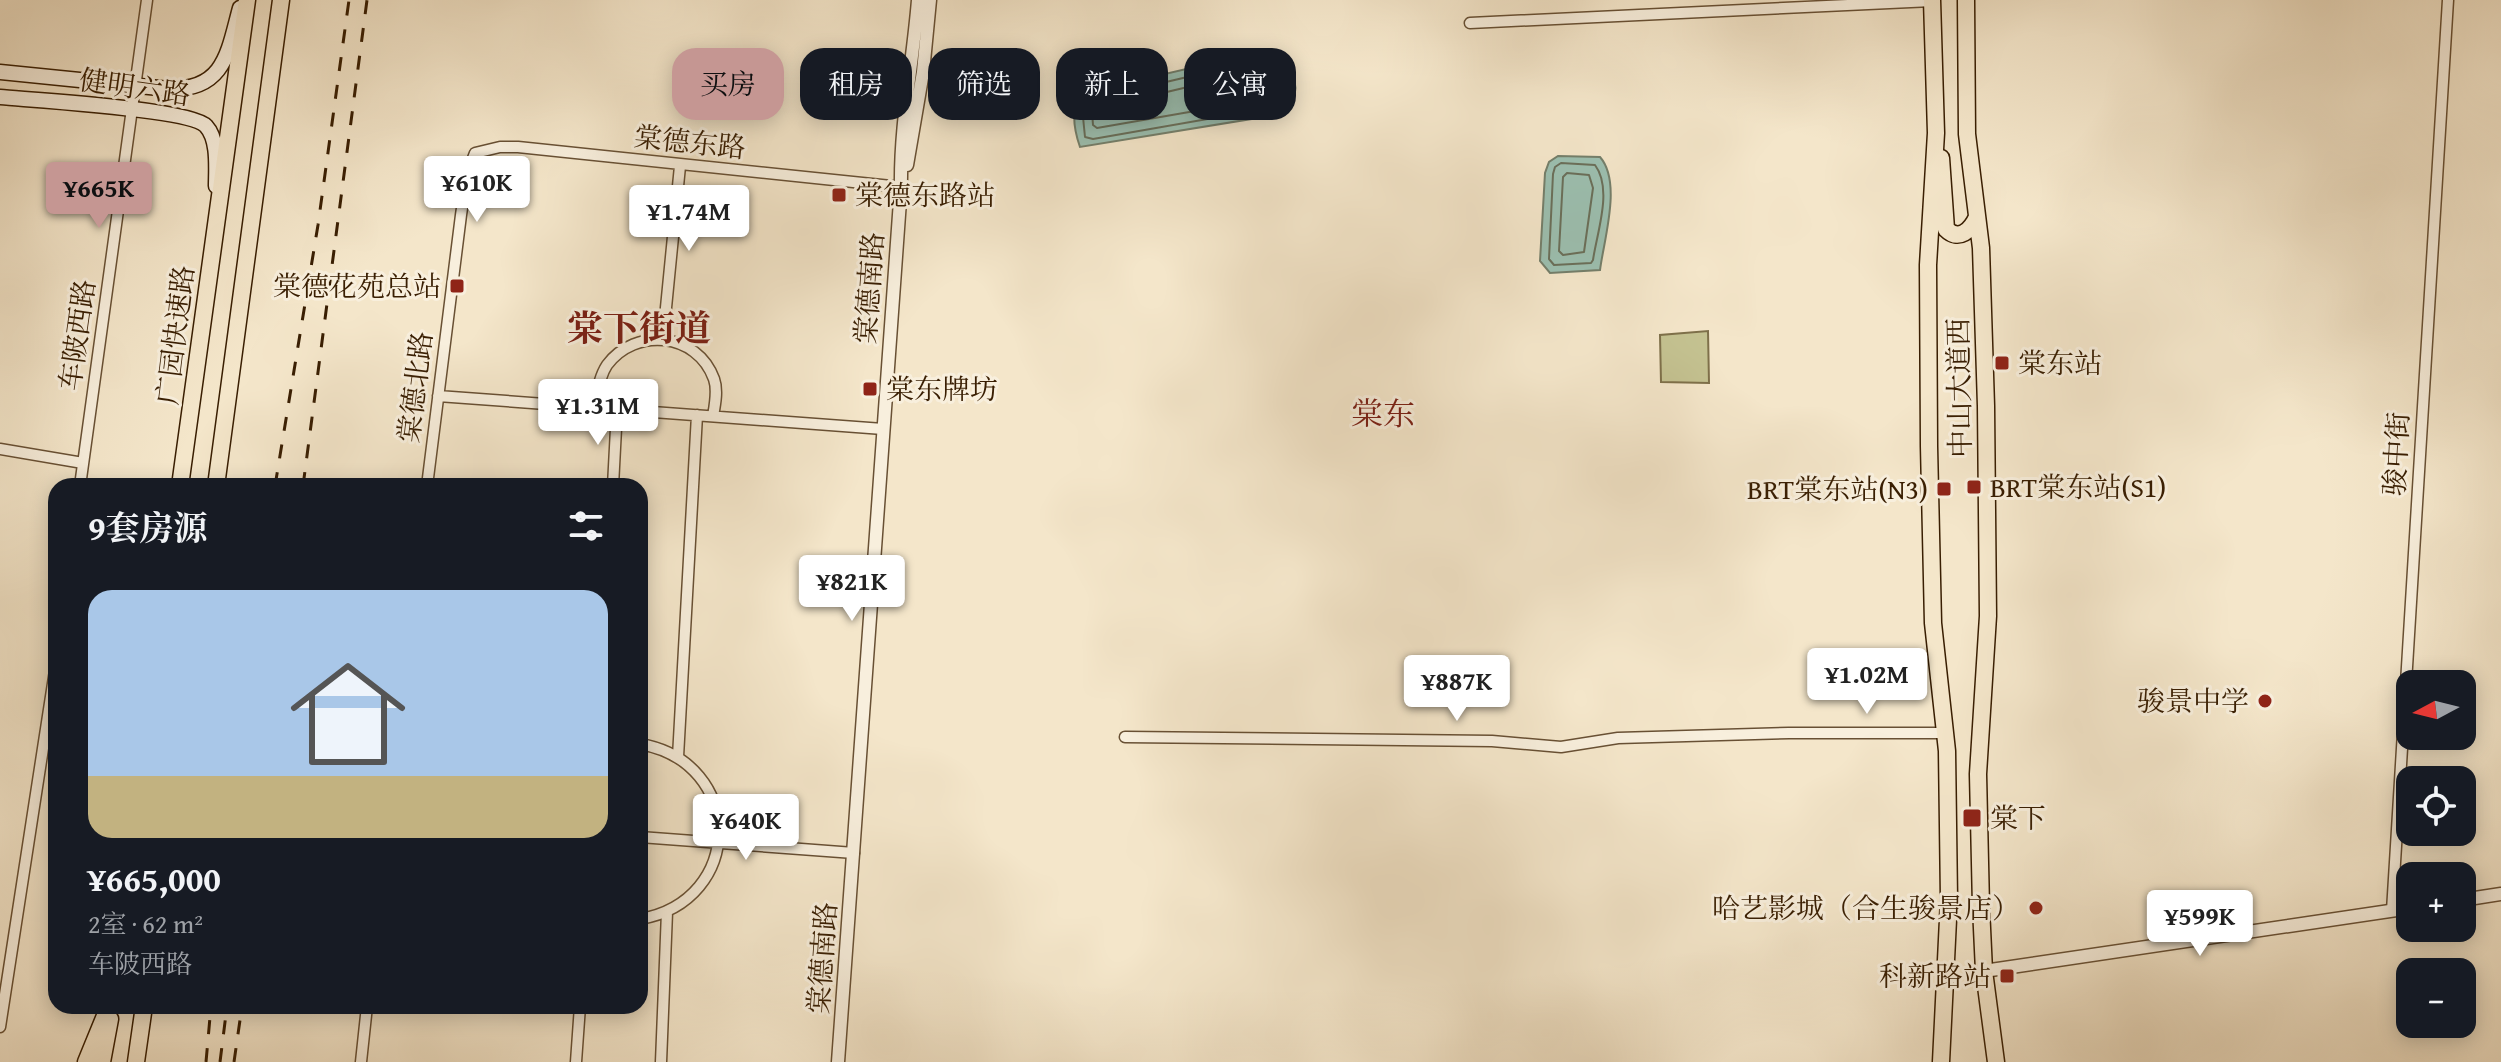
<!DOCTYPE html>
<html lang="zh">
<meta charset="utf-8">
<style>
:root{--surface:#171b24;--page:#242831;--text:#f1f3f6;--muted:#9ea1a6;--accent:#c59692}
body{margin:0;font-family:"Gentium Book Plus","Noto Serif SC",serif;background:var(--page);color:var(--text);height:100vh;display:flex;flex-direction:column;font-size:30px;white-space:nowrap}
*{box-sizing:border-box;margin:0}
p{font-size:26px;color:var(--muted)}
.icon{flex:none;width:44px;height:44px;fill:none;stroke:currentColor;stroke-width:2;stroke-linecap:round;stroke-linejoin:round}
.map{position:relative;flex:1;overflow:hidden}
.drawer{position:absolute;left:48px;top:478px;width:600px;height:536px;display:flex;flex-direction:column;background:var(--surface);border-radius:24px;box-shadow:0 4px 20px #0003}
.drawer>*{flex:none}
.banner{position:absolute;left:672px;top:48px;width:760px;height:72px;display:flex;gap:16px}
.needle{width:52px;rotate:263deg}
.fabs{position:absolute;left:2396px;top:670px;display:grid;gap:16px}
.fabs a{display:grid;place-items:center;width:80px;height:80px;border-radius:16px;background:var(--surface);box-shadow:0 4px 20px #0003;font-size:40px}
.price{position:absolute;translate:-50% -68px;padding:0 18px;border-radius:8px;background:#fff;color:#222;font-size:26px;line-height:52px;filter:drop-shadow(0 2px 4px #0008)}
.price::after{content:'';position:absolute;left:50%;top:48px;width:24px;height:18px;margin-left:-12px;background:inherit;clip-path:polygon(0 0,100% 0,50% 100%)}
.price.active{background:var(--accent);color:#111}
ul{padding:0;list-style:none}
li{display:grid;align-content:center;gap:16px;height:424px;padding:0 40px}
li span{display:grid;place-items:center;height:248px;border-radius:24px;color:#555}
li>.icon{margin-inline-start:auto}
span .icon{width:144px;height:144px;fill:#fffc;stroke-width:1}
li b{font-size:34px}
h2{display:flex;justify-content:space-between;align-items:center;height:96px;padding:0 40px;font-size:34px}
.chip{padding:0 28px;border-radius:24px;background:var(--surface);box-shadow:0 4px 20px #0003;font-size:28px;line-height:72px}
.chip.active{background:var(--accent);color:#111}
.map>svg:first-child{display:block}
.green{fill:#c4c291;stroke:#7e704a;stroke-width:2}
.water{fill:#9cc0b1;stroke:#747f6b;stroke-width:2}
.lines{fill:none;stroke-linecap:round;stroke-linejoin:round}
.shore{stroke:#6a6f5a;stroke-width:2}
.minor-casing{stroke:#685034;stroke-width:13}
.tertiary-casing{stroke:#685034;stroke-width:15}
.secondary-casing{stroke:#391e02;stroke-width:17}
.trunk-casing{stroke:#391e02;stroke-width:19}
.minor{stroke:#f8efdd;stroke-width:10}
.tertiary{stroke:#f8efdd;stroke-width:12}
.secondary{stroke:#f8efdd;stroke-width:14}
.trunk{stroke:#f4e6ca;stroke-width:16}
.rail{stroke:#391e02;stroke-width:3;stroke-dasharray:14 14;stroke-linecap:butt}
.poi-dot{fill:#8f2418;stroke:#f8efdd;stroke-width:3}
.labels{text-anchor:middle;stroke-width:6;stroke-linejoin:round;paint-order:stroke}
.street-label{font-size:28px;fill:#391e02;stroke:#f8efdd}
.poi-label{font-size:28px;fill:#391e02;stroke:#f8efdd;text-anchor:start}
.quarter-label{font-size:32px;fill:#7a1f14;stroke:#f8efdd}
.district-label{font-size:36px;font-weight:bold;fill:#7a1f14;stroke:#f8efdd}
</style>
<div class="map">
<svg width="2501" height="1062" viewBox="0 0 2501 1062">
<rect width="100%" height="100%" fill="#f4e6ca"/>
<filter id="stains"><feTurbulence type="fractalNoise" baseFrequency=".0025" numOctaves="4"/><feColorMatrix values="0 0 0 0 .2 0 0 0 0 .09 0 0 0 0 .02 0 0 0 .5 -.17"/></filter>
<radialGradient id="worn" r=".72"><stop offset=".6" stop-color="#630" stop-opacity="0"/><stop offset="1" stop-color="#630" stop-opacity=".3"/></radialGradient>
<path class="green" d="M1708,331L1709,383L1661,382L1660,335Z"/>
<path class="water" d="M1229,59C1250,61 1308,63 1293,99C1291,104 1285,110 1282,114L1080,147C1074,130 1071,111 1079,94Z
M1558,156L1600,157C1622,182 1604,239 1600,270L1550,273L1540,261L1545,173L1549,162Z"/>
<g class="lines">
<path class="shore" d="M1230,67C1251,69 1312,73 1276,107L1093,139L1085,137L1082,107L1085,101Z
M1230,77C1246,78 1269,75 1276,92L1270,98L1097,128L1093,125L1092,112L1095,109Z
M1561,163L1595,165C1613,189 1597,232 1593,260L1591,263L1554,265L1549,259L1553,174L1555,167Z
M1567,173L1589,175L1593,188L1584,252L1563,255L1559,251L1563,177Z"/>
<g class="minor-casing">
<path id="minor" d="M1470,23L1932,1
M663,338L680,166
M438,396L883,429
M594,407C597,394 599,377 607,365C635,327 697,332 714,379C718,390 715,405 713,416
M0,449L83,463
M80,486L147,0
M427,486L461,215L467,174L475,153L500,147H518L901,187
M613,486L617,409
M1125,737L1492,741L1561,747L1618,738L1789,733H1945
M640,744C745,762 745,901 640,919
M678,757L697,415
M640,837L854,853
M2392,911L2448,0
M0,1027L56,664
M361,1062L367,1006
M576,1062L580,1006
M661,1062L667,912"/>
</g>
<g class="tertiary-casing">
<path id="tertiary" d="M907,165L923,72L930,0
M2462,900L2501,894
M1984,971L2410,908
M838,1062L901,187C900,124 913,63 918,0"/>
</g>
<g class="secondary-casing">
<path id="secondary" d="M0,72L169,89C225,90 228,52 240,8
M0,97C32,100 191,109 206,126C219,140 216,169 216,186"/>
</g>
<g class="trunk-casing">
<path id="trunk" d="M1932,0L1936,133L1928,265L1929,446L1933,623L1947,751L1949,899L1941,1062
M1966,0L1967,134L1981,248L1986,406L1988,616L1978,774L1981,907L1984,971L1996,1062
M1941,158L1946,229C1959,242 1971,230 1977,217
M180,486L247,0
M216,486L281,0
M86,1062L109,1006
M102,1062L110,1019
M136,1062L144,1006"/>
</g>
<use href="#minor" class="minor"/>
<use href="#tertiary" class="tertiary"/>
<use href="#secondary" class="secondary"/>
<use href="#trunk" class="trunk"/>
<path class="rail" d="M275,486L318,225L349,0
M303,486L367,0
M206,1062L211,1006
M220,1062L227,1006
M234,1062L242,1006"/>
</g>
<g class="poi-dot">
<rect x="831" y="187" width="16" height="16" rx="4"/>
<rect x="449" y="278" width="16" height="16" rx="4"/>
<rect x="1994" y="355" width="16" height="16" rx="4"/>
<rect x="862" y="381" width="16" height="16" rx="4"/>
<rect x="1966" y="479" width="16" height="16" rx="4"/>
<rect x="1936" y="481" width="16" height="16" rx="4"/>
<circle cx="2265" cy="701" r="8"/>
<rect x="1962" y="808" width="20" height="20" rx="4"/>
<circle cx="2036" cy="908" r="8"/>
<rect x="1999" y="968" width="16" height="16" rx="4"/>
</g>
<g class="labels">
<g class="street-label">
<text transform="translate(135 87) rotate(8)" y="10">健明六路</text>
<text transform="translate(690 142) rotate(6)" y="10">棠德东路</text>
<text transform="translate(869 288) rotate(-86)" y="10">棠德南路</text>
<text transform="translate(77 335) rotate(-82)" y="10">车陂西路</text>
<text transform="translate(175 335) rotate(-83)" y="10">广园快速路</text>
<text transform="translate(415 387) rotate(-83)" y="10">棠德北路</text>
<text transform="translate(1959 388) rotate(-91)" y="10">中山大道西</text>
<text transform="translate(2396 454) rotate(-87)" y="10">骏中街</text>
<text transform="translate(822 958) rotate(-86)" y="10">棠德南路</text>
</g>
<g class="poi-label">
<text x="855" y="205">棠德东路站</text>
<text x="441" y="296" text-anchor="end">棠德花苑总站</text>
<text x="2018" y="373">棠东站</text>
<text x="886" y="399">棠东牌坊</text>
<text x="1990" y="497">BRT棠东站(S1)</text>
<text x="1928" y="499" text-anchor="end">BRT棠东站(N3)</text>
<text x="2249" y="711" text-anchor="end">骏景中学</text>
<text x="1990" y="828">棠下</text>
<text x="2020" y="918" text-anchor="end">哈艺影城（合生骏景店）</text>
<text x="1991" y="986" text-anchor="end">科新路站</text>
</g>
<g class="quarter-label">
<text x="1383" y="425">棠东</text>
</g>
<g class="district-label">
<text x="639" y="341">棠下街道</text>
</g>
</g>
<rect width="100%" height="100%" filter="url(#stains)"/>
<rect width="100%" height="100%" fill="url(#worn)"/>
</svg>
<div class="fabs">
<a><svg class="needle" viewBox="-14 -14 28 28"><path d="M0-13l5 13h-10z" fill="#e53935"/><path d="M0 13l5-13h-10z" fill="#9ea1a6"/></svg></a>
<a><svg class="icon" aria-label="locate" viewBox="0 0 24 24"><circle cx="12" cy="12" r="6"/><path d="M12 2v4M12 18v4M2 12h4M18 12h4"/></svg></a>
<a>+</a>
<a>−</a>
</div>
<b class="price" style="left:477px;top:224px">¥610K</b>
<b class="price active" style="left:99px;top:230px">¥665K</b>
<b class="price" style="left:689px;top:253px">¥1.74M</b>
<b class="price" style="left:598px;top:447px">¥1.31M</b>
<b class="price" style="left:852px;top:623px">¥821K</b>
<b class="price" style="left:1867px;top:716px">¥1.02M</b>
<b class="price" style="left:1457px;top:723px">¥887K</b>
<b class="price" style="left:746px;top:862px">¥640K</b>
<b class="price" style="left:2200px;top:958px">¥599K</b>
<div class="banner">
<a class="chip active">买房</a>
<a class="chip">租房</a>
<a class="chip">筛选</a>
<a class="chip">新上</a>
<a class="chip">公寓</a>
</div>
<section class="drawer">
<h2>9套房源<svg class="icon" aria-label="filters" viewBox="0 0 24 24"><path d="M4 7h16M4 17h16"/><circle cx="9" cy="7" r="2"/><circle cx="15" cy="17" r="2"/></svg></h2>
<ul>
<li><span style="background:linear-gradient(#a9c7e8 75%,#c2b280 0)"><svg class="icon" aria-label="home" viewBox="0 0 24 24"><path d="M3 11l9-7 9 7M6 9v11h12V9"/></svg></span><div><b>¥665,000</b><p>2室 · 62 m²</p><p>车陂西路</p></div></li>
</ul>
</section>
</div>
